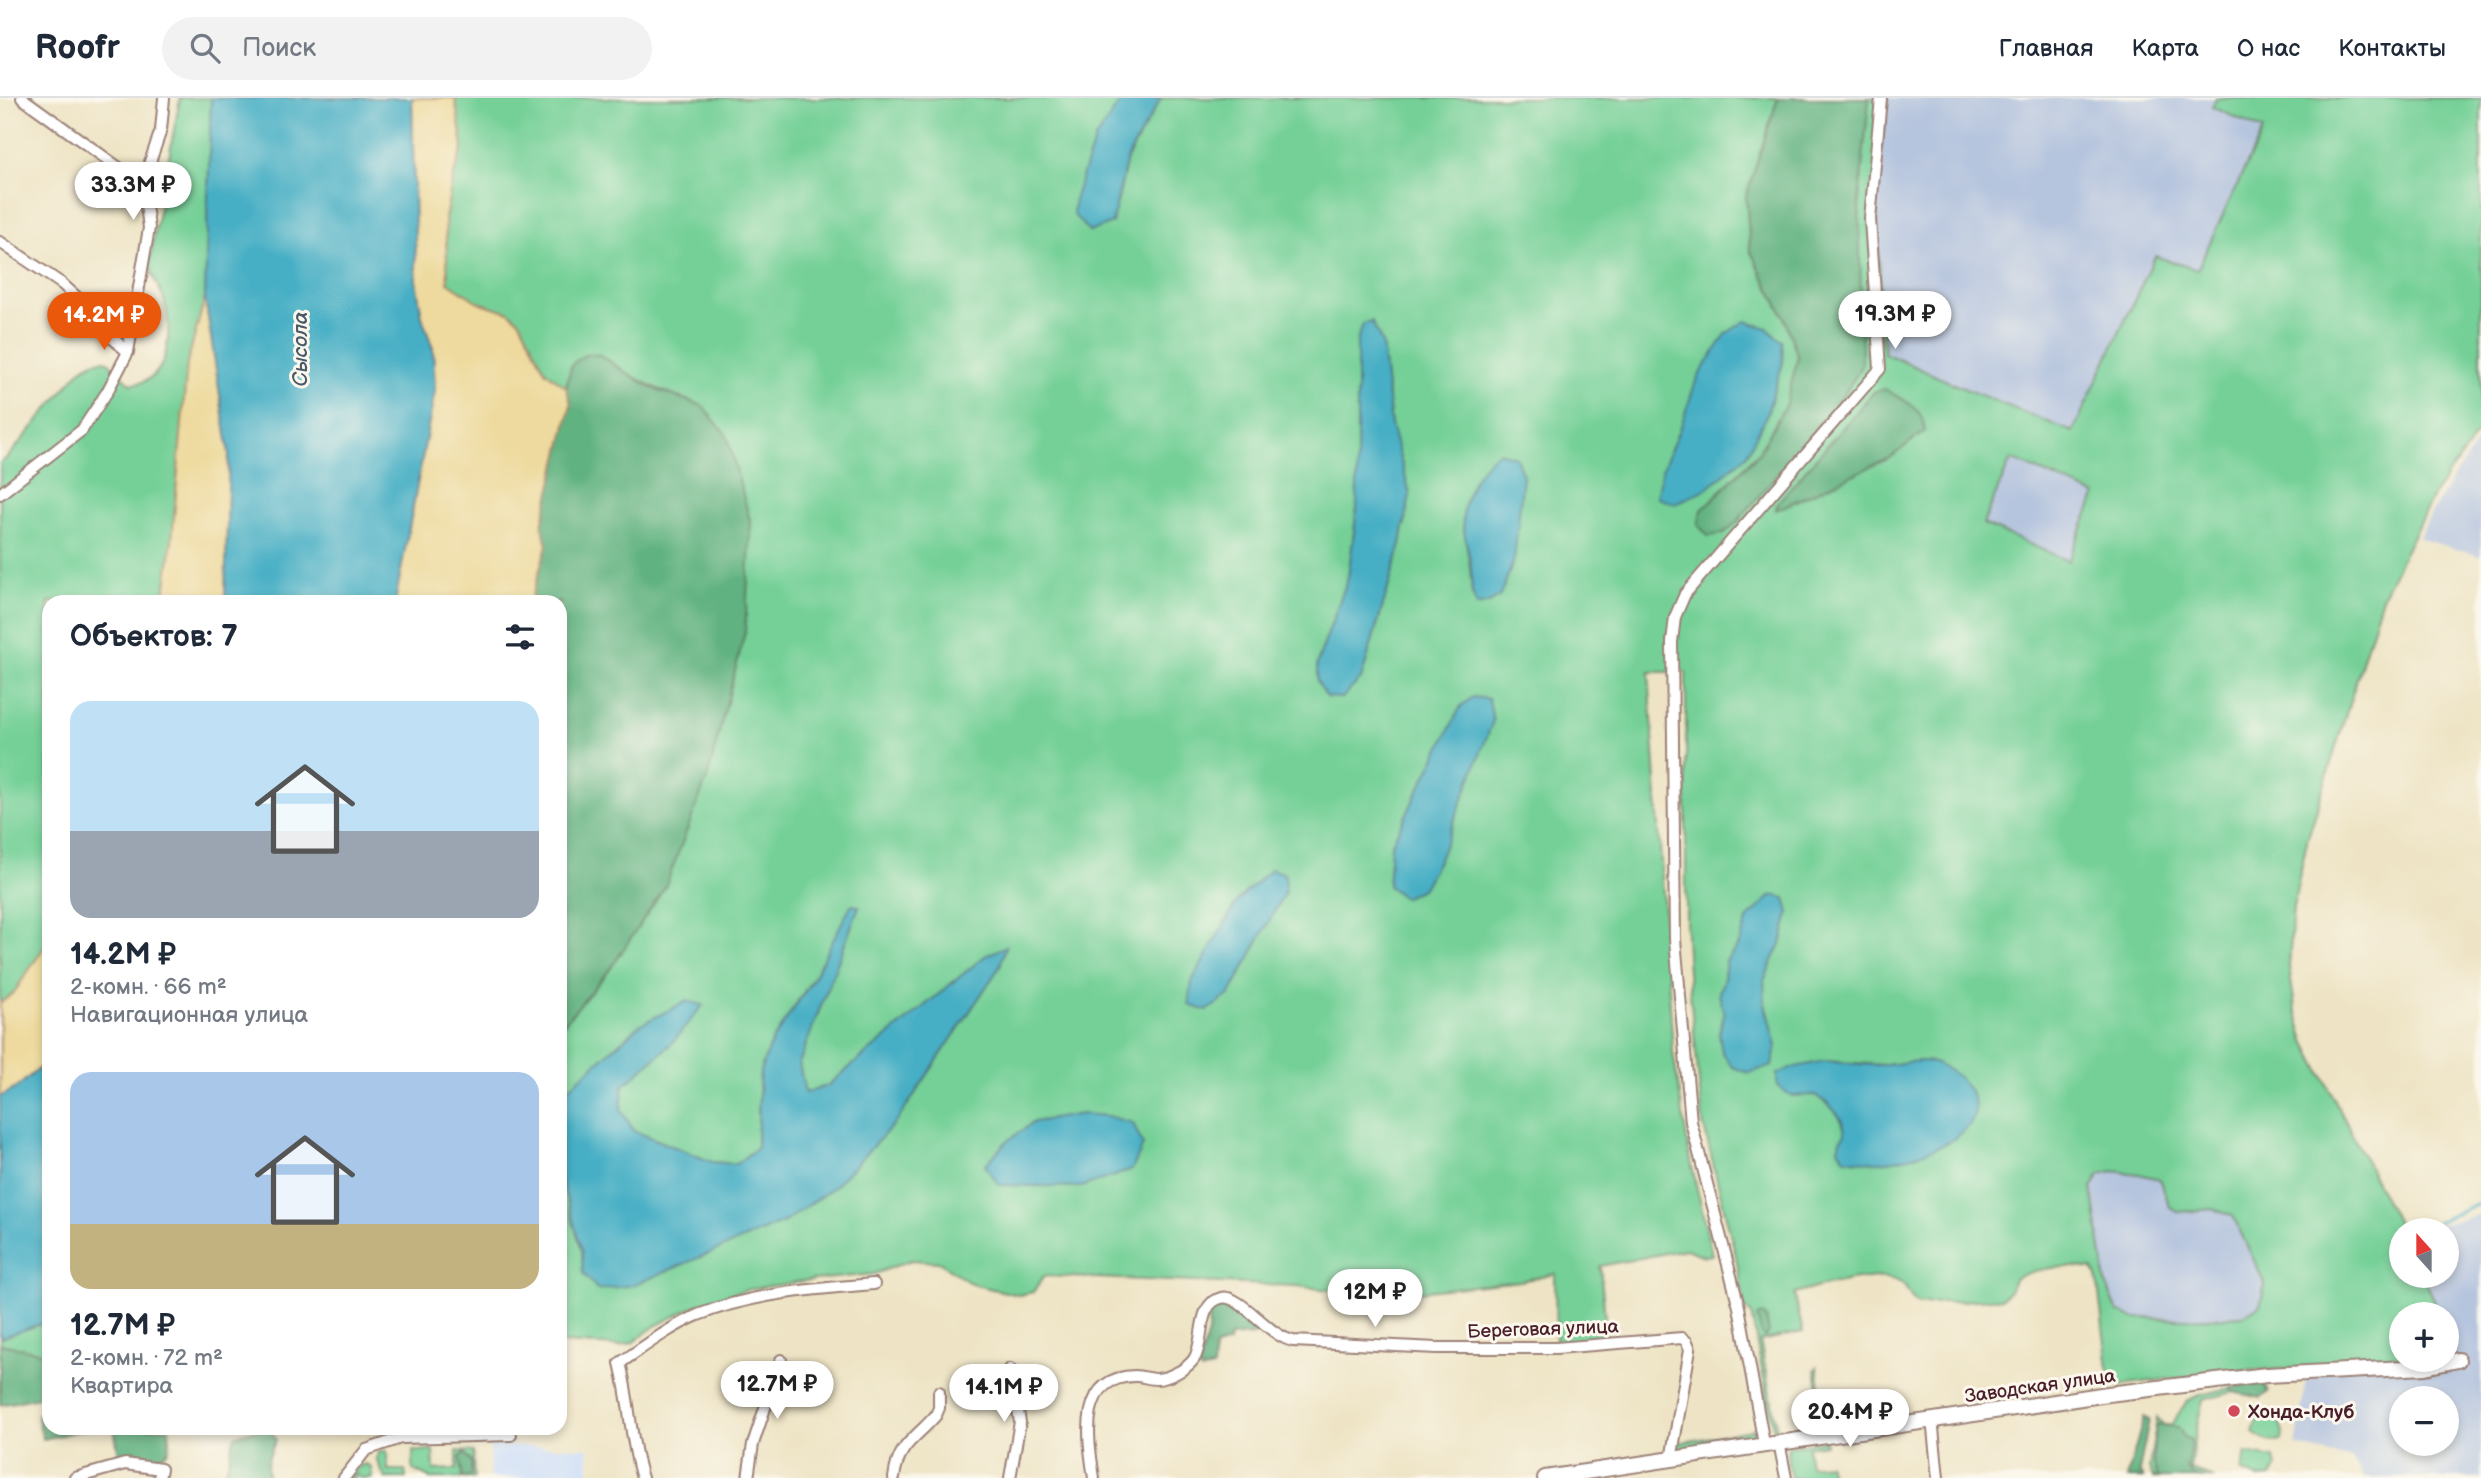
<!DOCTYPE html>
<html lang="ru">
<meta charset="utf-8">
<style>
:root{--surface:#fff;--page:#f2f2f3;--text:#1f2937;--muted:#747a83;--line:#e0e1e3;--accent:#ea580c}
body{margin:0;font-family:"Balsamiq Sans",sans-serif;background:var(--page);color:var(--text);height:100vh;display:flex;flex-direction:column;font-size:26px;white-space:nowrap}
*{box-sizing:border-box;margin:0}
p{font-size:23px;color:var(--muted)}
.icon{flex:none;width:38px;height:38px;fill:none;stroke:currentColor;stroke-width:2;stroke-linecap:round;stroke-linejoin:round}
.map{position:relative;flex:1;overflow:hidden}
.panel{position:absolute;left:42px;top:497px;width:525px;height:840px;display:flex;flex-direction:column;background:var(--surface);border-radius:21px;box-shadow:0 4px 10px #0003}
.panel>*{flex:none}
.needle{width:46px;rotate:339deg}
.fabs{position:absolute;left:2389px;top:1120px;display:grid;gap:14px}
.fabs a{display:grid;place-items:center;width:70px;height:70px;border-radius:50%;background:var(--surface);box-shadow:0 4px 10px #0003;font-size:35px}
.price{position:absolute;translate:-50% -60px;padding:0 16px;border-radius:24px;background:#fff;color:#222;font-size:23px;line-height:46px;filter:drop-shadow(0 2px 4px #0008)}
.price::after{content:'';position:absolute;left:50%;top:42px;width:21px;height:16px;margin-left:-10px;background:inherit;clip-path:polygon(0 0,100% 0,50% 100%)}
.price.current{background:var(--accent);color:#fff}
ul{padding:0;list-style:none}
li{display:grid;align-content:center;gap:14px;height:371px;padding:0 28px}
li span{display:grid;place-items:center;height:217px;border-radius:21px;color:#555}
li>.icon{margin-inline-start:auto}
span .icon{width:126px;height:126px;fill:#fffc;stroke-width:1}
li b{font-size:30px}
h2{display:flex;justify-content:space-between;align-items:center;height:84px;padding:0 28px;font-size:30px}
header{display:flex;align-items:center;gap:42px;box-sizing:border-box;height:98px;padding:0 35px;background:var(--surface);border-bottom:2px solid var(--line)}
header strong{font-size:33px}
nav{display:flex;gap:38px;margin-inline-start:auto;font-size:24px}
.search{width:490px;height:63px;background:var(--page);display:flex;align-items:center;gap:18px;box-sizing:border-box;padding:0 24px;border-radius:38px;color:var(--muted);font-size:26px}
.map>svg:first-child{display:block}
.built{fill:#c9dcf9}
.industrial{fill:#b6c5de;fill-rule:evenodd}
.green{fill:#75d097;stroke:#607861;stroke-width:2;fill-rule:evenodd}
.forest{fill:#60b280;stroke:#556856;stroke-width:2}
.sand{fill:#eeda9e;stroke:#9c7c64;stroke-width:2}
.water{fill:#46afc5;stroke:#486778;stroke-width:2}
.lines{fill:none;stroke-linecap:round;stroke-linejoin:round}
.stream{stroke:#46afc5;stroke-width:3.5}
.minor-casing{stroke:#9c8278;stroke-width:14}
.tertiary-casing{stroke:#9c8278;stroke-width:18}
.minor{stroke:#fff;stroke-width:10}
.tertiary{stroke:#fff;stroke-width:14}
.poi-dot{fill:#d1495b;stroke:#fbf7ec;stroke-width:2.5}
.labels{text-anchor:middle;stroke-width:6;stroke-linejoin:round;paint-order:stroke}
.street-label{font-size:19px;fill:#4a1f2b;stroke:#fbf7ec}
.poi-label{font-size:19px;font-weight:bold;fill:#4a1f2b;stroke:#fbf7ec;text-anchor:start}
.water-label{font-size:21px;font-style:italic;fill:#485969;stroke:#fbf7ec}
</style>
<header>
<strong>Roofr</strong>
<div class="search"><svg class="icon" aria-label="search" viewBox="0 0 24 24"><circle cx="10" cy="10" r="6"/><path d="M15 15l6 6"/></svg>Поиск</div>
<nav><a>Главная</a><a>Карта</a><a>О нас</a><a>Контакты</a></nav>
</header>
<div class="map">
<svg width="2481" height="1380" viewBox="0 0 2481 1380">
<rect width="100%" height="100%" fill="#fbf7ec"/>
<filter id="ink" filterUnits="userSpaceOnUse"><feTurbulence type="fractalNoise" baseFrequency=".0143" numOctaves="2"/><feDisplacementMap in="SourceGraphic" scale="14" xChannelSelector="R" yChannelSelector="G"/><feConvolveMatrix kernelMatrix="1 2 1 2 8 2 1 2 1" color-interpolation-filters="sRGB"/></filter>
<filter id="wash" filterUnits="userSpaceOnUse"><feTurbulence type="fractalNoise" baseFrequency=".00686" numOctaves="4" result="noise"/><feDisplacementMap in="SourceGraphic" scale="28" xChannelSelector="R" yChannelSelector="G"/><feGaussianBlur stdDeviation="1.57" result="paint"/><feColorMatrix in="noise" values="0 0 0 0 0 0 0 0 0 0 0 0 0 0 0 0 0 1.4 0 .05"/><feComposite in="paint" operator="in"/></filter>
<g filter="url(#wash)">
<rect width="100%" height="100%" fill="#eee4c5"/>
<path class="built" d="M490,1347L588,1350L589,1380H490Z"/>
<path class="industrial" d="M1888,0H2216L2213,9L2263,32L2196,173L2155,158L2073,334L1963,290L1884,255L1875,89Z
M2481,338V458L2418,440L2444,393Z
M2011,361L2096,398L2068,463L1982,426Z
M2113,1073L2139,1076L2160,1081L2170,1108L2179,1114L2213,1111L2233,1118L2265,1186L2260,1208L2242,1218L2186,1221L2133,1220L2118,1214L2106,1186L2092,1090L2100,1076Z
M2481,1116V1380H2364L2352,1361L2296,1348L2316,1218L2401,1178H2446V1132H2421ZM2401,1216H2446V1262H2401ZM2401,1300H2446V1346H2401Z"/>
<path class="green" d="M180,0H211L205,200L187,266L172,443L164,504H49V842L13,896L0,905V365L8,359L82,270L96,263L106,262L131,286C171,285 173,231 164,202C160,189 152,181 149,166Z
M455,0H1123L1095,41L1118,102L1127,61L1161,0H1778L1746,98L1750,152L1784,219L1798,259L1786,306L1758,355L1702,412L1723,436L1738,423L1844,296L1862,268L1859,102L1869,0H1888L1875,89L1884,255L1963,290L2073,334L2155,158L2197,172L2263,32L2212,9L2216,0H2481V330L2434,396L2382,499L2307,743L2293,809L2289,869L2295,910L2305,943L2401,1133V1178H2423L2441,1216H2401V1262H2428L2408,1266L2238,1273L2110,1288L2097,1178L2092,1171C2069,1167 2035,1169 2014,1181L2010,1193L2002,1200L1918,1206C1908,1199 1909,1191 1901,1185C1880,1170 1817,1189 1794,1196L1803,1234L1760,1243L1777,1332L1814,1326V1331L1810,1333L1778,1336L1773,1330L1751,1215L1745,1211L1736,1159L1703,1025L1688,875L1686,838V574H1649L1673,954L1689,1055L1712,1157L1704,1158L1686,1151L1600,1168L1607,1241L1556,1247L1555,1176L1520,1183L1379,1198L1297,1188L1044,1178L1033,1194L1019,1197L975,1187L967,1183L939,1164L911,1162L874,1176L804,1183L745,1192L697,1207L655,1228L632,1245L620,1248L560,1245V1079L582,1153L583,1175L896,1024L1000,868L1005,849L985,858L827,988L804,995L799,965L859,809L772,943L760,973L757,1050L736,1066L712,1064L634,1033L621,1012L623,988L671,946L641,926L563,995L560,1003V930L611,870L703,308C666,295 632,282 601,257L572,266L566,289L545,273L520,223L509,214L478,204L448,184L445,120L453,79L463,49ZM1372,224L1382,245L1391,328L1410,396L1401,446L1361,581L1317,566L1348,480L1357,411ZM1782,244L1783,264L1766,318L1662,372L1681,328ZM1874,294L1924,333L1890,360L1776,411L1778,404ZM2011,361L2096,397L2068,463L1983,426ZM1469,393L1472,498L1470,470L1463,423ZM1789,815L1781,845L1764,882L1765,906L1776,949L1719,936L1724,916L1719,895L1724,880L1726,863L1739,847L1748,820ZM1824,963L1885,967L1927,963L1845,1036C1843,1016 1830,1006 1813,997ZM2113,1073L2139,1076L2160,1081L2170,1109L2179,1114L2213,1111L2233,1118L2265,1186L2260,1208L2242,1218L2187,1221L2133,1220L2118,1214L2106,1186L2092,1090L2100,1076Z
M49,1223V1256L0,1246V1240Z
M1817,1269L1825,1321L1829,1323L1854,1320L1857,1310L1864,1309L1866,1322L1870,1321L1869,1324L1829,1330L1825,1327L1815,1272Z
M2230,1290L2233,1294L2203,1302L2195,1335L2190,1372L2214,1380H2153L2149,1370L2157,1320L2164,1327H2171L2187,1303L2197,1298Z
M2258,1317L2279,1324L2283,1335L2282,1342C2272,1347 2261,1341 2253,1335Z
M1754,1330L1755,1338L1751,1341L1682,1353L1678,1345L1751,1332Z
M1825,1342L1826,1346L1807,1349L1810,1368L1828,1366L1831,1376L1816,1380H1791L1787,1357L1788,1349Z
M387,1353L388,1372H405L406,1380H385L376,1360L379,1354Z
M413,1353H433L434,1372L457,1371V1353L473,1354L474,1380H429L413,1372Z
M2246,1355L2274,1360L2276,1370L2271,1379L2258,1380L2241,1373Z
M366,1366L371,1369L372,1380H361L357,1377L354,1380H348L359,1368Z"/>
<path class="forest" d="M1778,0H1869L1859,102L1862,268L1844,296L1738,423L1723,436L1708,438L1698,427L1702,412L1759,355L1786,306L1798,259L1784,219L1750,152L1746,98Z
M586,256L601,257L616,268L652,290L703,308L727,338L751,426L745,534L708,678L665,789L611,870L560,930V504H530L547,447L542,427L571,306L566,289L572,266Z
M1885,291C1905,304 1923,307 1925,333L1890,360L1776,412L1778,404L1874,294Z
M1223,1203L1236,1208L1259,1232L1254,1237L1230,1239L1229,1245L1215,1249L1213,1270L1201,1273L1198,1270L1208,1235L1209,1216Z
M1761,1217L1766,1219L1769,1234L1765,1239L1761,1236L1757,1218Z
M0,1246L49,1256V1297L0,1307Z
M2258,1284L2264,1287L2268,1294L2261,1300L2233,1294L2230,1290Z
M49,1310V1330H92L43,1341L37,1316Z
M2144,1319L2149,1322L2139,1373L2143,1380H2127Z
M2161,1327L2178,1329L2185,1340L2190,1341L2191,1345L2187,1370L2192,1377L2203,1380H2158C2151,1365 2153,1344 2157,1328Z
M114,1330H169L170,1344L168,1353C155,1365 137,1360 120,1362Z
M261,1331L271,1332L276,1342C270,1354 264,1367 269,1380H220C232,1365 228,1356 235,1338L244,1334Z
M464,1355L471,1363V1377L465,1380L462,1379L460,1359Z"/>
<path class="sand" d="M412,0H455L463,49L453,79L445,120L448,184L478,204L509,214L520,223L545,273L566,289L571,306L542,427L547,447L530,504H395L435,292L433,251L422,219L416,183Z
M205,200L229,355L225,504H164L172,443L187,266Z
M49,842V962L16,990L0,999V905L13,896Z"/>
<path class="water" d="M211,0H412L416,183L422,219L433,251L435,292L395,504H225L229,355L205,200Z
M1123,0H1161L1127,60L1112,125L1089,134L1073,116L1075,99L1095,41Z
M1745,223L1767,230L1782,244L1783,264L1766,318L1746,358L1706,391L1675,406L1657,399L1662,372L1681,328L1697,280L1727,235Z
M1372,224L1382,245L1391,327L1410,396L1401,446L1361,581L1342,600L1327,599L1317,583V566L1348,480L1357,411V243L1363,226Z
M1499,354L1516,359L1523,378L1514,462L1500,498L1489,505L1477,508C1470,495 1472,484 1471,470C1469,455 1465,441 1463,426C1461,400 1478,368 1499,354Z
M1473,599L1489,601L1493,623L1440,759L1423,790L1404,800L1388,788L1391,747L1461,608Z
M1271,771L1285,776V794L1230,896L1207,913L1189,907L1192,883L1238,802Z
M1772,797L1785,800L1789,815L1781,846L1764,882L1765,906L1776,949L1772,968L1749,975L1732,969L1722,954L1719,936L1724,916L1719,895L1724,880L1726,863L1739,847L1748,820Z
M851,807L859,808L799,965L805,995L827,988L985,858L1006,848L1000,868L896,1024L834,1089L786,1123L634,1187L598,1192L583,1175L582,1153L560,1079V1003L563,995L641,926L687,903L703,907L671,946L623,988L621,1012L634,1033L712,1064L736,1066L757,1050L760,973L772,943L810,886Z
M49,962V1223L0,1240V999L16,990Z
M1824,963C1844,965 1864,967 1883,967C1898,967 1917,960 1931,964C1948,970 1964,980 1972,997C1992,1041 1907,1063 1877,1064C1866,1064 1855,1061 1845,1060L1838,1051L1840,1042L1845,1036L1843,1023L1828,1005L1813,997L1792,998L1777,988V976L1796,969Z
M1082,1016L1107,1018L1133,1025L1143,1047L1132,1072L1081,1089L999,1087L985,1067L1006,1044L1034,1024Z"/>
<g class="lines">
<path class="stream" d="M2437,1124L2481,1105"/>
</g>
</g>
<g filter="url(#ink)">
<g class="lines">
<g class="minor-casing">
<path id="minor" d="M22,0L133,80L143,84
M0,144L62,186L91,212L100,229L128,254
M0,396L82,332L107,294L128,254L149,130L143,84L161,32L164,0
M1010,1271L1020,1324L1010,1380
M1932,1321L1938,1380
M1779,1344L1786,1380
M1764,1346L1739,1209L1691,1024L1675,841L1672,544L1675,519L1685,496L1880,271L1870,121L1881,0
M75,1380L125,1366L161,1371L159,1380
M344,1380L366,1352L401,1340L511,1337
M642,1380C630,1343 630,1303 620,1265C645,1248 670,1229 698,1217C754,1195 814,1191 874,1186
M748,1380L753,1346L781,1262
M894,1380C898,1345 916,1341 936,1317L939,1310V1294
M1094,1380C1088,1341 1077,1279 1135,1278C1142,1278 1149,1281 1156,1281C1168,1281 1187,1271 1194,1261C1205,1245 1196,1206 1221,1200C1240,1195 1268,1238 1293,1243L1437,1250H1556L1682,1240L1687,1244L1690,1251L1671,1362"/>
</g>
<g class="tertiary-casing">
<path id="tertiary" d="M1545,1380L2108,1296L2267,1277L2425,1269L2458,1262"/>
</g>
<use href="#minor" class="minor"/>
<use href="#tertiary" class="tertiary"/>
</g>
</g>
<circle class="poi-dot" cx="2234" cy="1313" r="7"/>
<g class="labels">
<g class="street-label">
<text transform="translate(1543 1230) rotate(-2)" y="7">Береговая улица</text>
<text transform="translate(2040 1287) rotate(-8)" y="7">Заводская улица</text>
</g>
<g class="poi-label">
<text x="2248" y="1320">Хонда-Клуб</text>
</g>
<g class="water-label">
<text transform="translate(300 251) rotate(-90)" y="7">Сысола</text>
</g>
</g>
</svg>
<div class="fabs">
<a><svg class="needle" viewBox="-14 -14 28 28"><path d="M0-13l5 13h-10z" fill="#e53935"/><path d="M0 13l5-13h-10z" fill="#747a83"/></svg></a>
<a>+</a>
<a>−</a>
</div>
<b class="price" style="left:133px;top:124px">33.3M ₽</b>
<b class="price" style="left:1895px;top:253px">19.3M ₽</b>
<b class="price current" style="left:104px;top:254px">14.2M ₽</b>
<b class="price" style="left:1375px;top:1231px">12M ₽</b>
<b class="price" style="left:777px;top:1323px">12.7M ₽</b>
<b class="price" style="left:1004px;top:1326px">14.1M ₽</b>
<b class="price" style="left:1850px;top:1351px">20.4M ₽</b>
<section class="panel">
<h2>Объектов: 7<svg class="icon" aria-label="filters" viewBox="0 0 24 24"><path d="M4 7h16M4 17h16"/><circle cx="9" cy="7" r="2"/><circle cx="15" cy="17" r="2"/></svg></h2>
<ul>
<li><span style="background:linear-gradient(#bfe0f5 60%,#9aa5b1 0)"><svg class="icon" aria-label="home" viewBox="0 0 24 24"><path d="M3 11l9-7 9 7M6 9v11h12V9"/></svg></span><div><b>14.2M ₽</b><p>2-комн. · 66 m²</p><p>Навигационная улица</p></div></li>
<li><span style="background:linear-gradient(#a9c7e8 70%,#c2b280 0)"><svg class="icon" aria-label="home" viewBox="0 0 24 24"><path d="M3 11l9-7 9 7M6 9v11h12V9"/></svg></span><div><b>12.7M ₽</b><p>2-комн. · 72 m²</p><p>Квартира</p></div></li>
</ul>
</section>
</div>
